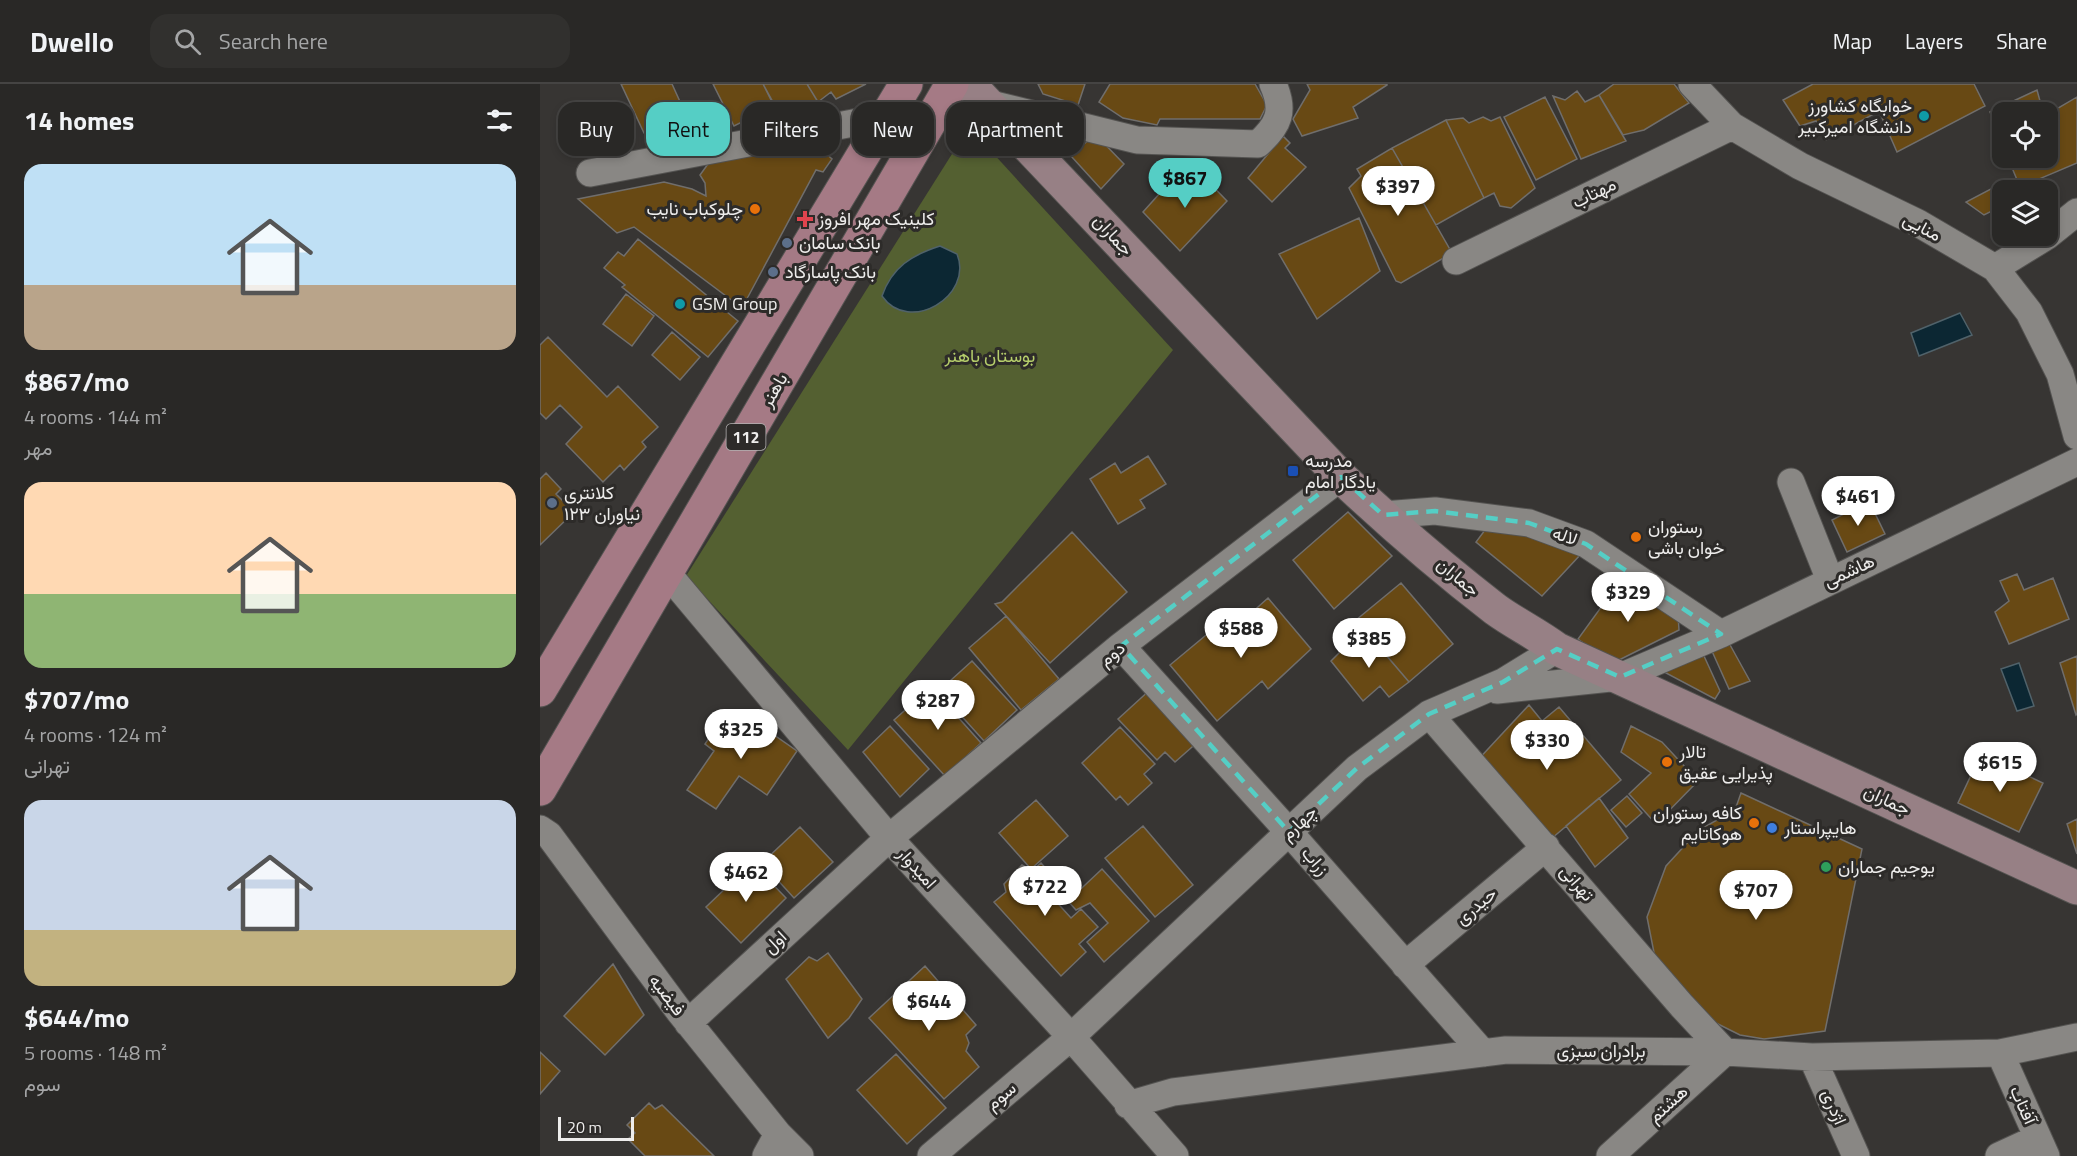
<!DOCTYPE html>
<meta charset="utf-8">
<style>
:root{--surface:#292826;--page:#31302e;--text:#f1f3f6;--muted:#a5a6a7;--line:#454443;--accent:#55cec5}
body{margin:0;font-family:"Titillium Web",Vazirmatn,sans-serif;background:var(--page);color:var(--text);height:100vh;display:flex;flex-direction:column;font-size:22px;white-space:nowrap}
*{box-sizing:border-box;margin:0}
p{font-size:20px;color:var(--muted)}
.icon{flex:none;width:33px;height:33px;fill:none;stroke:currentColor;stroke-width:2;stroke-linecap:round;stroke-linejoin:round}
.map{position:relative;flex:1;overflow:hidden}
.details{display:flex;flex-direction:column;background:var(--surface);width:540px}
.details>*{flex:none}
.guide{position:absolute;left:18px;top:18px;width:570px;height:54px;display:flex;gap:12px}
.fabs{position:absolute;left:1452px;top:18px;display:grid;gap:12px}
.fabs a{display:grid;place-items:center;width:66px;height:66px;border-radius:12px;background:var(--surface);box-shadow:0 3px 9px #0003,0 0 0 2px var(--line);font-size:30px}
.scale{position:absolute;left:18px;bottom:15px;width:76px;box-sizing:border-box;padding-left:6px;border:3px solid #eeedec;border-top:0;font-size:16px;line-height:21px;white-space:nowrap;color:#eeedec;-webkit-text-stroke:4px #2d2b29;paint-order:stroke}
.price{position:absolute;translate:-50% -51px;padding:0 14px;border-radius:21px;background:#fff;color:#222;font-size:20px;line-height:39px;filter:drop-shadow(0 2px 3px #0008)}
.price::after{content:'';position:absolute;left:50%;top:36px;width:18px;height:14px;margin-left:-9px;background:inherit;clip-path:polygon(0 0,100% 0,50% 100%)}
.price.current{background:var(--accent);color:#111}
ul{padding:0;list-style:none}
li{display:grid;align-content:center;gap:12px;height:318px;padding:0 24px}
li span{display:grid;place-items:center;height:186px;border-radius:18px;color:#555}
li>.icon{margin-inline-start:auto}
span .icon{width:108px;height:108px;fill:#fffc;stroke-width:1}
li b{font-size:26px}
h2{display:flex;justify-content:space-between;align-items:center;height:72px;padding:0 24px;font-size:26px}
.pill{padding:0 21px;border-radius:18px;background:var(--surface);box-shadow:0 3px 9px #0003,0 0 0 2px var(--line);font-size:21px;line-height:54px}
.pill.current{background:var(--accent);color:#111}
header{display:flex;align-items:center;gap:36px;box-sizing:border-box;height:84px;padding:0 30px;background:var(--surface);border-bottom:2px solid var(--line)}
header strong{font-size:28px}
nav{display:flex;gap:33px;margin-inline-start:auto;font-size:21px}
.search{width:420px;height:54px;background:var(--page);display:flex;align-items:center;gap:15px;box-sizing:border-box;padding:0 21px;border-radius:18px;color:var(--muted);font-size:22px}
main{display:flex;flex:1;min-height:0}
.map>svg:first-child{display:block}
.green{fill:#546031}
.water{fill:#0c2733;stroke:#50626a;stroke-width:1.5}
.building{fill:#684914;stroke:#706e6c;stroke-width:1.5}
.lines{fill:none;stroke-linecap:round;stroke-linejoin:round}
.minor-casing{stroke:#545351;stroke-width:29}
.secondary-casing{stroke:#545351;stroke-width:35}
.primary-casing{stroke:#545351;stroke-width:35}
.minor{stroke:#898784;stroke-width:27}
.secondary{stroke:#978085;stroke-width:33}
.primary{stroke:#a57a85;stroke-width:33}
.marked{fill:none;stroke:#55cec5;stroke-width:4.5;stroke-dasharray:12 8;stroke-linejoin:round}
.culture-dot{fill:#0f9aa8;stroke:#2d2b29;stroke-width:2}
.food-dot{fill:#e8710a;stroke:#2d2b29;stroke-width:2}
.health-dot{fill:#e0444e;stroke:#2d2b29;stroke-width:2}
.service-dot{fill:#5c6f8a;stroke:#2d2b29;stroke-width:2}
.transit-dot{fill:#1a4fb4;stroke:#2d2b29;stroke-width:2}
.shop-dot{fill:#3f7fe0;stroke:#2d2b29;stroke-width:2}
.leisure-dot{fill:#2e9e5b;stroke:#2d2b29;stroke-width:2}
.labels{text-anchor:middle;stroke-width:6;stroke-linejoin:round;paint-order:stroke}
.shield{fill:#2d2b29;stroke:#b4b3b2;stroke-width:1.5}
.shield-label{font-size:16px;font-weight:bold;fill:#eeedec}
.poi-label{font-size:18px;fill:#eeedec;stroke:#2d2b29;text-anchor:start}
.street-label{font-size:18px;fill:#eeedec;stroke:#2d2b29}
.park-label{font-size:18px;fill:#b6ce6b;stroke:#2d2b29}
</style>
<header>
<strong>Dwello</strong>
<div class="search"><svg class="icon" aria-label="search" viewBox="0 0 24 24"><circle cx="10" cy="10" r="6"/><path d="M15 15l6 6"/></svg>Search here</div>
<nav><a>Map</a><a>Layers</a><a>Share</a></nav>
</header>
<main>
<section class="details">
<h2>14 homes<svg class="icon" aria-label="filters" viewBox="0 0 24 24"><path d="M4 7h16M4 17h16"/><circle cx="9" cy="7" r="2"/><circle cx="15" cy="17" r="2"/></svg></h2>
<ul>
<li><span style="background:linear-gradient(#bfe0f5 65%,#b9a48a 0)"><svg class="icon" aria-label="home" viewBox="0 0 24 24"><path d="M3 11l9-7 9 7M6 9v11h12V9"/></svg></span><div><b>$867/mo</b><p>4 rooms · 144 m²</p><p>مهر</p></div></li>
<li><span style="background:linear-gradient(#ffd9b3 60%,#8fb573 0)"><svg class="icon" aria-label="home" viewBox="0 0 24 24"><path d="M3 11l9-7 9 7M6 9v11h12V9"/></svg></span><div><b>$707/mo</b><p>4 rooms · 124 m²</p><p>تهرانی</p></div></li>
<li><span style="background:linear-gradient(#c9d6e8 70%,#c2b280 0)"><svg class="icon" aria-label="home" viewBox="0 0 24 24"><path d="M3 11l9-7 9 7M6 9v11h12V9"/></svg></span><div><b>$644/mo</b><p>5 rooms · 148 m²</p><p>سوم</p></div></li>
</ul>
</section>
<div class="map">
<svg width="1537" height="1072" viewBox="0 0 1537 1072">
<rect width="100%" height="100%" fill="#373533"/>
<path class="green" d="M429,43L633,266L308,666L146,492Z"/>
<path class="water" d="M400,162L417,170C434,212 369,251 342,212C352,183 372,171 400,162Z
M1420,229L1432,251L1379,272L1371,249Z
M1479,579L1494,622L1477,627L1461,585Z"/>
<path class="building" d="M81,0H132L151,42L104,49Z
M173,0H223L234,22L194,42Z
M223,0H267L278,18L281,31L244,38Z
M267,0H326L296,15L291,8L278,18Z
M498,0H545L538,21L503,10Z
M570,0H715L727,21L720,35H620L617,41L583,34L559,18Z
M767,0H847V1L813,23L818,34L762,52L753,35L770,6Z
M1074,0H1134L1149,19L1104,46L1083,51L1059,11Z
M1273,0H1434L1445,22L1357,68L1339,27L1286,56L1276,37L1260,42L1243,16Z
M1497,6L1503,28H1462V59L1450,28Z
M1037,7L1045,18L1059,11L1086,57L1041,75L1013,12L1025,16Z
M1005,13L1037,75L996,96L964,33Z
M1537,13V79L1480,103L1468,74H1508V30Z
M943,33L951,37L960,33L995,104L971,124L960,122L954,109L944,114L906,36L923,34L929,39Z
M906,36L944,114L896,141L852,64Z
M555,50L584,80L561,105L531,72Z
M743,52L750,59L745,64L766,83L732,118L708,94Z
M227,59L278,63L292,75L283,88L276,86L202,224L94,143L77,149L38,115L124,98L152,105L166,112L165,99L160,91L173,73Z
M852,64L912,169L861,199L856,197L809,104L821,92L817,85Z
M658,87L687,117L640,167L603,128L629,99L638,106Z
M1468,96L1474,106H1462V122L1444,131L1426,118Z
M819,134L840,187L777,235L739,170Z
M98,155L198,237L168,273L82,203L85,201L64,184L78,168L84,172Z
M86,210L114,232L92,262L63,240Z
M132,248L160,273L140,296L112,271Z
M8,253L67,313L78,302L118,343L102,358L106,363L84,386L80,381L63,398L26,360L42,343L20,321L6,335L0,329V261Z
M608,372L626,400L600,416L605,424L578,440L550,395L575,379L581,389Z
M6,389L21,405L16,410L34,428L0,461V395Z
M1329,417L1345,450L1307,468L1292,436Z
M808,428L852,472L794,525L753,476Z
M948,442L975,445L1041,470L1002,512L936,458Z
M532,448L587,508L510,579L455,520L462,518Z
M1477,490L1484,506L1513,494L1529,535L1469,560L1455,528L1469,517L1460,497Z
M1083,493L1138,531L1139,546L1071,580L1038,555Z
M861,499L913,560L869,598L816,536Z
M728,514L771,565L728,605L722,597L677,637L630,581L671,547L680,557Z
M466,532L519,595L481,626L429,564Z
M829,551L869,598L849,613L840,602L823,617L791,577L814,554L819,561Z
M1189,559L1210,597L1189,605L1171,565Z
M1164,572L1180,607L1175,615L1126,589L1130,583Z
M1537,572V630L1536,631L1520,579Z
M432,577L477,626L444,657L399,607Z
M391,603L441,659L405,692L354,636Z
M612,604L660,656L635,678L625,668L617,676L578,635Z
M989,621L1002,637L1019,623L1081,696L1005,760L935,679Z
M201,628L257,667L227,711L199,692L176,725L147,706L174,667L165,660L177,642L188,646Z
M350,642L389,685L360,713L323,668Z
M1091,642L1122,658L1158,697L1116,740L1089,710L1111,689L1081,668Z
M580,643L615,680L604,690L612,699L588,721L580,712L576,716L542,679Z
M1441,670L1503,699L1479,748L1418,719Z
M1201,709L1322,765L1285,947L1224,955L1200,951L1170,936L1118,889L1107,833L1126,782L1159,746L1195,726Z
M1087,712L1102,729L1086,743L1071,726Z
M1059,714L1088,754L1055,783L1026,742Z
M496,716L528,752L491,785L459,749Z
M1537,735V770L1527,740Z
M603,742L653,801L615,833L565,774Z
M260,743L293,778L254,814L222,779Z
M212,779L246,814L201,859L166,823Z
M501,779L523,804L512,813L531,834L541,825L558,843L539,860L546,868L521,892L454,818L466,808L464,800L482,781L492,787Z
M562,785L609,837L564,878L547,858L568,839L550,819L536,826L528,817Z
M288,869L322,915L309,934L288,954L246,895L269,873L277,877Z
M73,880L104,931L65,971L24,932Z
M385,882L436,941L426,951L429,959L426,967L439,983L404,1015L329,934Z
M0,968L20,987L0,1010Z
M356,970L406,1024L367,1060L317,1006Z
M109,1019L115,1025L122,1021L174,1072H105L88,1055L95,1049L87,1041Z"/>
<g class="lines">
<g class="minor-casing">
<path id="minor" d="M1152,0L1192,42L1260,82L1378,139L1455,184L1489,228L1520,290L1537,352
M447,19L597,56L718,60C739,41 745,27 733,0
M50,89L345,33
M916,177L1192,42
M1455,184L1507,152L1537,128
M1251,398L1290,496
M843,431L895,427L989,439L1046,460L1181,550
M127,489L349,754L531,953L635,1072
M581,562L749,748L943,969
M957,606L1080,593L1181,550L1537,378
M889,630L1142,922L1185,968
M0,745L9,751L139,927L238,1050L260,1072
M865,881L1006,763
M148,939L349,754L581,562L801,393
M1460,969L1506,1072
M1272,973L1316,1072
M588,1021L633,1008L966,966L1185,968L1272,973L1460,969L1537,953
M226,1072L238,1050
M391,1072L531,953L817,684L889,630L963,598L1017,565
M1070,1072L1185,968
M1459,1072L1498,1054"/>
</g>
<g class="secondary-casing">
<path id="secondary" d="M429,0L801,393C850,439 902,484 955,525C974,539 997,550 1017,565L1537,804"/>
</g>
<g class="primary-casing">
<path id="primary" d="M0,606L366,0
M0,705L412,0"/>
</g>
<use href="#minor" class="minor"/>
<use href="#secondary" class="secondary"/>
<use href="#primary" class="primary"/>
</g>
<path class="marked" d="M801,393L843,431L895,427L989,439L1046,460L1181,550L1080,593L1017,565L963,598L889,630L817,684L749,748L581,562Z"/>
<g class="culture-dot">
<circle cx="1384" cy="32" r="6"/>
<circle cx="140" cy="220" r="6"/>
</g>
<g class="food-dot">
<circle cx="215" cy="125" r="6"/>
<circle cx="1096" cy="453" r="6"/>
<circle cx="1127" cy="678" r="6"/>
<circle cx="1214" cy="739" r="6"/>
</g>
<path class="health-dot" d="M262 126h6v6h6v6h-6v6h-6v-6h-6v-6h6z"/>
<g class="service-dot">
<circle cx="247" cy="159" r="6"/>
<circle cx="233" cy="188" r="6"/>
<circle cx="12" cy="419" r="6"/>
</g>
<rect class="transit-dot" x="747" y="381" width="12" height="12" rx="3"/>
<circle class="shop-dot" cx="1232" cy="744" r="6"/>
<circle class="leisure-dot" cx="1286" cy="783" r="6"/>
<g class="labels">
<rect class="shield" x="186.5" y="340" width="39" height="26" rx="4.5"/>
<g class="shield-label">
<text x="206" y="359">112</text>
</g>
<g class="poi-label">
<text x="1372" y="28" text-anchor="end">خوابگاه کشاورز<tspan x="1372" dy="21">دانشگاه امیرکبیر</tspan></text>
<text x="203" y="131" text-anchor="end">چلوکباب نایب</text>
<text x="278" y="141">کلینیک مهر افروز</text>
<text x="259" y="165">بانک سامان</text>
<text x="245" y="194">بانک پاسارگاد</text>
<text x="152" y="226">GSM Group</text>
<text x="765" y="383">مدرسه<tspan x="765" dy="21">یادگار امام</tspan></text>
<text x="24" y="415">کلانتری<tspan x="24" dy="21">۱۲۳ نیاوران</tspan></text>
<text x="1108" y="449">رستوران<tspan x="1108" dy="21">خوان باشی</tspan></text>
<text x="1139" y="674">تالار<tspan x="1139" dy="21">پذیرایی عقیق</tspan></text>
<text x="1202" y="735" text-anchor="end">کافه رستوران<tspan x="1202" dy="21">هوکاتایم</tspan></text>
<text x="1244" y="750">هایپراستار</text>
<text x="1298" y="789">یوجیم جماران</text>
</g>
<g class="street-label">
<text transform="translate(1054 109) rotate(-26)" y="6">مهتاب</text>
<text transform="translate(1382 143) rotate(28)" y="6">منایی</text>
<text transform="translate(573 151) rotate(47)" y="6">جماران</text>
<text transform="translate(234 306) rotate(-60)" y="6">باهنر</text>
<text transform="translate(1025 452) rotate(20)" y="6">لاله</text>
<text transform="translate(1309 487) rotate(-25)" y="6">هاشمی</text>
<text transform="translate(918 493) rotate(40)" y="6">جماران</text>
<text transform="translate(572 570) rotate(-39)" y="6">دوم</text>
<text transform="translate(1347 716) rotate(25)" y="6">جماران</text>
<text transform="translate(759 739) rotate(-43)" y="6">چهارم</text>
<text transform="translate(775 777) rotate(49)" y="6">زراب</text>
<text transform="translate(377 784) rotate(48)" y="6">امیدوار</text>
<text transform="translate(1037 799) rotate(49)" y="6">تهرانی</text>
<text transform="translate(936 822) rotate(-40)" y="6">حیدری</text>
<text transform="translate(235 858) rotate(-43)" y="6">اول</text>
<text transform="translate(127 911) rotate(53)" y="6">فیضیه</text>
<text x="1061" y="973">برادران سبزی</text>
<text transform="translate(461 1012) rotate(-40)" y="6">سوم</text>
<text transform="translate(1128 1020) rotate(-42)" y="6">هشتم</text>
<text transform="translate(1483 1021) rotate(66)" y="6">آفتاب</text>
<text transform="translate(1294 1023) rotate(67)" y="6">اژدری</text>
</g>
<g class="park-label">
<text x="450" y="278">بوستان باهنر</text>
</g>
</g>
</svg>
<div class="fabs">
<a><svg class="icon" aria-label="locate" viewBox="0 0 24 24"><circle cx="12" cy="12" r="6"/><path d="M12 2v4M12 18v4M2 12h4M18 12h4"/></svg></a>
<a><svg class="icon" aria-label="layers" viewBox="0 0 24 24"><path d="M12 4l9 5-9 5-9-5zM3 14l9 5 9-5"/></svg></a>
</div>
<div class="scale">20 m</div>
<b class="price current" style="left:645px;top:125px">$867</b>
<b class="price" style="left:858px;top:133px">$397</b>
<b class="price" style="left:1318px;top:443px">$461</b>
<b class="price" style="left:1088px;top:539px">$329</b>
<b class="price" style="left:701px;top:575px">$588</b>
<b class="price" style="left:829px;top:585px">$385</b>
<b class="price" style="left:398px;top:647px">$287</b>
<b class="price" style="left:201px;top:676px">$325</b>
<b class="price" style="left:1007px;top:687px">$330</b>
<b class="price" style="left:1460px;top:709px">$615</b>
<b class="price" style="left:206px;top:819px">$462</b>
<b class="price" style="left:505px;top:833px">$722</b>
<b class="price" style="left:1216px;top:837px">$707</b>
<b class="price" style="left:389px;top:948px">$644</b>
<div class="guide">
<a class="pill">Buy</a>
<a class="pill current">Rent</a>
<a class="pill">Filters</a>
<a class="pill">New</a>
<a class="pill">Apartment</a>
</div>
</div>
</main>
